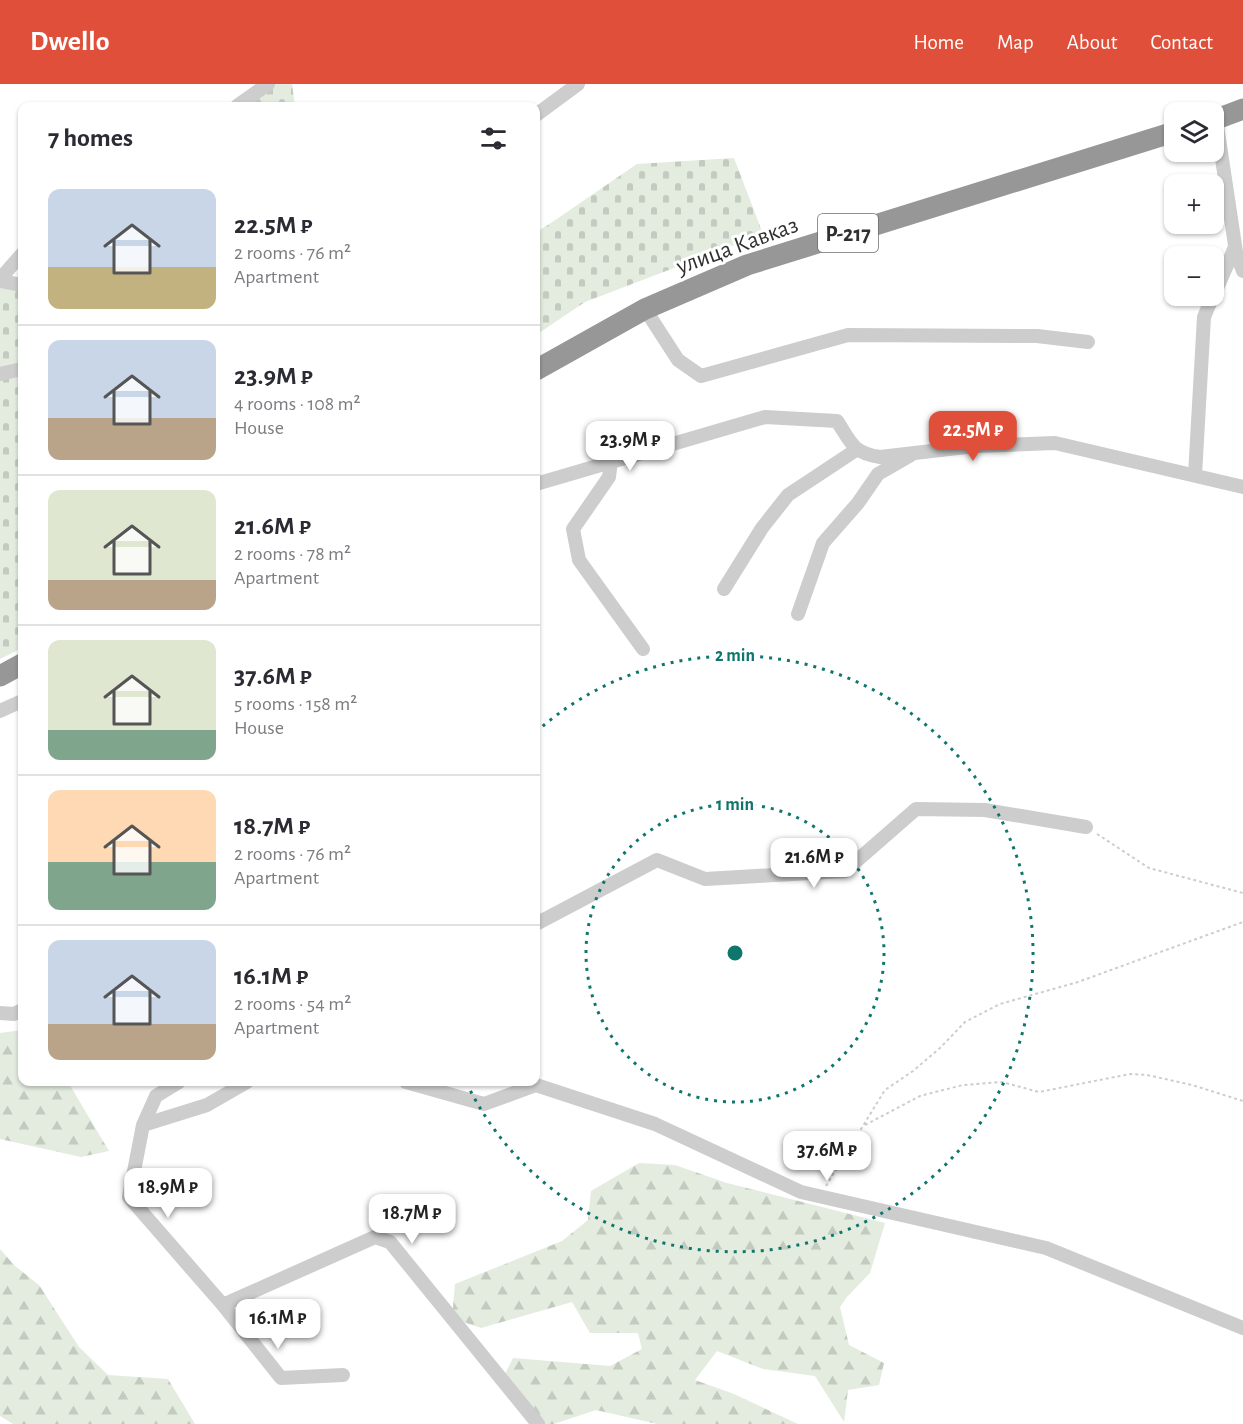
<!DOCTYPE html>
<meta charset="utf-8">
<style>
:root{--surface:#fff;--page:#f7f7f7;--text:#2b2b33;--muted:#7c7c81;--line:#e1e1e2;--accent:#df4f3a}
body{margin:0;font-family:"Alegreya Sans",sans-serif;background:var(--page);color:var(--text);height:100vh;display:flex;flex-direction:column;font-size:22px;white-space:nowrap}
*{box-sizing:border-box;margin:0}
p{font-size:20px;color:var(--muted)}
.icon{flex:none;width:33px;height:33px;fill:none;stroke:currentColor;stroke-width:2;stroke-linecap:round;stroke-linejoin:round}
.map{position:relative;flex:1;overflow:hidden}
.drawer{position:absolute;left:18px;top:18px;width:522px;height:984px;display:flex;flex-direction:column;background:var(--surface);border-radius:12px;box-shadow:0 2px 4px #0004}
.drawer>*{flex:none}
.buttons{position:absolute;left:1164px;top:18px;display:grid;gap:12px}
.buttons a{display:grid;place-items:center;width:60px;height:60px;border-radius:12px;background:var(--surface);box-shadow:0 2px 4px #0004;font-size:30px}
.price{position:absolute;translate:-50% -51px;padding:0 14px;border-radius:12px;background:#fff;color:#222;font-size:20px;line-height:39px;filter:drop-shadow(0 2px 3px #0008)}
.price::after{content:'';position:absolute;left:50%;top:36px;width:18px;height:14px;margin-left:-9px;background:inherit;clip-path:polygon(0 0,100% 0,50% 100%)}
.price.current{background:var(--accent);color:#fff}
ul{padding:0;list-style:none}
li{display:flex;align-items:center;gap:18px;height:150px;padding:0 30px}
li+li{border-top:2px solid var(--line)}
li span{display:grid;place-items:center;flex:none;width:168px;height:120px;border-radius:12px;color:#555}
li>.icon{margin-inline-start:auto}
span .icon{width:72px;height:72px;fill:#fffc;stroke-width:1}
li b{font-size:26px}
h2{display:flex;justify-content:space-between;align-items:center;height:72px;padding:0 30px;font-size:26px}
header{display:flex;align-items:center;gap:36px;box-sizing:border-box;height:84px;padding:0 30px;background:var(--accent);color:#fff}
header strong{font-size:28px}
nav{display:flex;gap:33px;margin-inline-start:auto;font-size:21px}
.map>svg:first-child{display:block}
.forest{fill:url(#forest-firs)}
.cemetery{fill:url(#cemetery-stones)}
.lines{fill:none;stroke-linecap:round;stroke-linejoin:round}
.path{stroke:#cdcdcd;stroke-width:2;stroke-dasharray:3 3;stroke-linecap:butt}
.minor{stroke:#cdcdcd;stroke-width:14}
.highway{stroke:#979797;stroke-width:21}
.ring{fill:none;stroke:#0f766e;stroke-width:3;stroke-dasharray:3 6}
.labels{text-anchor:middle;stroke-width:6;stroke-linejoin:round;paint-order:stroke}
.shield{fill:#fff;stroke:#6e6e6e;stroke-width:1.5}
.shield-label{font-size:22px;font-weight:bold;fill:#303030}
.street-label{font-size:24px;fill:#303030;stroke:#fff}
.centre{fill:#0f766e;stroke:#fff;stroke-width:3}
.ring-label{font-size:18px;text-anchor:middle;font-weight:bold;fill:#0f766e;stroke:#fff;stroke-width:6;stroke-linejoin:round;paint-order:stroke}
</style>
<header>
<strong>Dwello</strong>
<nav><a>Home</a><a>Map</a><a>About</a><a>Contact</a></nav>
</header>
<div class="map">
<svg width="1243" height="1340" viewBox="0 0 1243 1340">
<defs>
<pattern id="forest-firs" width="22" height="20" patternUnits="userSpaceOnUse" patternTransform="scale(1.5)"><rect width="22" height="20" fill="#e3ecdf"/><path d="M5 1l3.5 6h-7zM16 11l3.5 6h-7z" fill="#c3cbc0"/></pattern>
<pattern id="cemetery-stones" width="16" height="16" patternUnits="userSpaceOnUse" patternTransform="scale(1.5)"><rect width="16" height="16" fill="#e3ecdf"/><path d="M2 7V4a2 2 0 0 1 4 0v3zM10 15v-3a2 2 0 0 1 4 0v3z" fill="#c3cbc0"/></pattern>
</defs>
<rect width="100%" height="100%" fill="#fff"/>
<path class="forest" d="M22,946V998H68L109,1067L81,1073L0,1055V949Z
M639,1079L675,1081L727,1099L885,1139L870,1189L847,1213L840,1223L849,1261L884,1279L879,1301L848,1306L844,1338L815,1292L763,1285L717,1267L695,1296L734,1310L798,1340H657L596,1326L554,1340H538L502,1296L513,1274L610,1282L642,1265L638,1249H590L572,1218L481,1244L452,1234L455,1200L562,1157L588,1136L591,1107Z
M0,1165L15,1182L39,1201L79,1263L108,1291L168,1295L195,1340H13L0,1332Z"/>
<path class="cemetery" d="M275,0H292L295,22H241Z
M734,74L763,150L585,218L536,251V148L548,141L637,80Z
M0,203L22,205V280L0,285Z
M22,292V564L0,575V296Z"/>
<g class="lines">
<path class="path" d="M1097,750L1149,784L1243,809
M865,1041L920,1012L963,1001L1002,998L1039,1008L1130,990L1147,991L1192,1001L1243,1017
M826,1102L885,1006L913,987L940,964L965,938L1000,920L1078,898L1243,838"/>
<path class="minor" d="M237,22L268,0
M536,31L578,0
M1216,35L1236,168L1243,187
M0,195L22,170
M0,197L22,201
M1214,211L1235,163
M645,225L678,276L701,292L848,251L1037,252L1088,258
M0,290L22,285
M611,377L609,393L573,445L579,476L643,565
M1195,391L1204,233L1213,212
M536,400L765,333L837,337C851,358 852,369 880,373L975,362L1055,359L1243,403
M724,505L762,444L788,411L856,366
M798,530L823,459L858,419L878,390L911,371
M0,627L22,617
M536,840L657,776L705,795L845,787L916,725L985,726L1086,743
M0,929L14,930L22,926
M179,998L156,1012L143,1041L207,1021L247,998
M406,998L484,1020L536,1001L655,1040L801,1108L1046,1164L1243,1244
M143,1041L129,1113L223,1221L281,1294L343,1291
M223,1221L375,1153L390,1158L538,1340"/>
<path class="highway" d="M1214,36L1243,25
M536,286L645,225L747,181L1174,48
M0,592L22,580"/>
</g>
<g class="ring">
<circle cx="735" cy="869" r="149"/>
<path d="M536 648A298 298 0 1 1 467 1000"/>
</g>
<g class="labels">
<rect class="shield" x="818" y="130" width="60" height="38" rx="4.5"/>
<g class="shield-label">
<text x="848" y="157">Р-217</text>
</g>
<g class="street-label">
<text transform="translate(737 161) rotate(-20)" y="8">улица Кавказ</text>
</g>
</g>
<circle cx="735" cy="869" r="9" class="centre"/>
<g class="ring-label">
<text x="735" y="577">2 min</text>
<text x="735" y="726">1 min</text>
</g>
</svg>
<div class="buttons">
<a><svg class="icon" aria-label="layers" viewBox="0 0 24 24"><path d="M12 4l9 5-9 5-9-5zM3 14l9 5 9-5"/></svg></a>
<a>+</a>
<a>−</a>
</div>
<b class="price current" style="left:973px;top:378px">22.5M ₽</b>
<b class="price" style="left:630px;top:388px">23.9M ₽</b>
<b class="price" style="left:814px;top:805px">21.6M ₽</b>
<b class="price" style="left:827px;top:1098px">37.6M ₽</b>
<b class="price" style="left:168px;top:1135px">18.9M ₽</b>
<b class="price" style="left:412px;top:1161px">18.7M ₽</b>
<b class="price" style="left:278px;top:1266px">16.1M ₽</b>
<section class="drawer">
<h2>7 homes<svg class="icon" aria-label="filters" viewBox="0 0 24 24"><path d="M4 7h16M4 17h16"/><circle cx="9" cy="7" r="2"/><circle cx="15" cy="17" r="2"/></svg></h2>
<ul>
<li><span style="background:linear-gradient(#c9d6e8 65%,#c2b280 0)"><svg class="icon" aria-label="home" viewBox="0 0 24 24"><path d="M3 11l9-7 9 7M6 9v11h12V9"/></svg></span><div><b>22.5M ₽</b><p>2 rooms · 76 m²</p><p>Apartment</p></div></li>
<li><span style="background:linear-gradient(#c9d6e8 65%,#b9a48a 0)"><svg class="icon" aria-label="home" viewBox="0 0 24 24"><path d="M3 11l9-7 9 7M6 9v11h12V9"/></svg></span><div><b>23.9M ₽</b><p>4 rooms · 108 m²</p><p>House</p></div></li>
<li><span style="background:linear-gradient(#dfe7d0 75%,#b9a48a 0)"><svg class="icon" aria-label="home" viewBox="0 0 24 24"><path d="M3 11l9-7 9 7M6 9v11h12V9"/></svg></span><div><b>21.6M ₽</b><p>2 rooms · 78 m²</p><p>Apartment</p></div></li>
<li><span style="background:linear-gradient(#dfe7d0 75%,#7fa58c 0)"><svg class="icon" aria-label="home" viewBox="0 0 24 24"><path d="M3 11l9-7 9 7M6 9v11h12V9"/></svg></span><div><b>37.6M ₽</b><p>5 rooms · 158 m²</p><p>House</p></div></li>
<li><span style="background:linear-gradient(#ffd9b3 60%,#7fa58c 0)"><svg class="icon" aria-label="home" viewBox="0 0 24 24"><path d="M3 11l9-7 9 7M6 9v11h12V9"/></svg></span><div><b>18.7M ₽</b><p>2 rooms · 76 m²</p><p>Apartment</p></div></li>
<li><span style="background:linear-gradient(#c9d6e8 70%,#b9a48a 0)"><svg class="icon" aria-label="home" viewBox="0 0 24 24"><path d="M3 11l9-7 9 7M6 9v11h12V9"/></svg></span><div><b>16.1M ₽</b><p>2 rooms · 54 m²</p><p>Apartment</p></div></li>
</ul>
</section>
</div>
